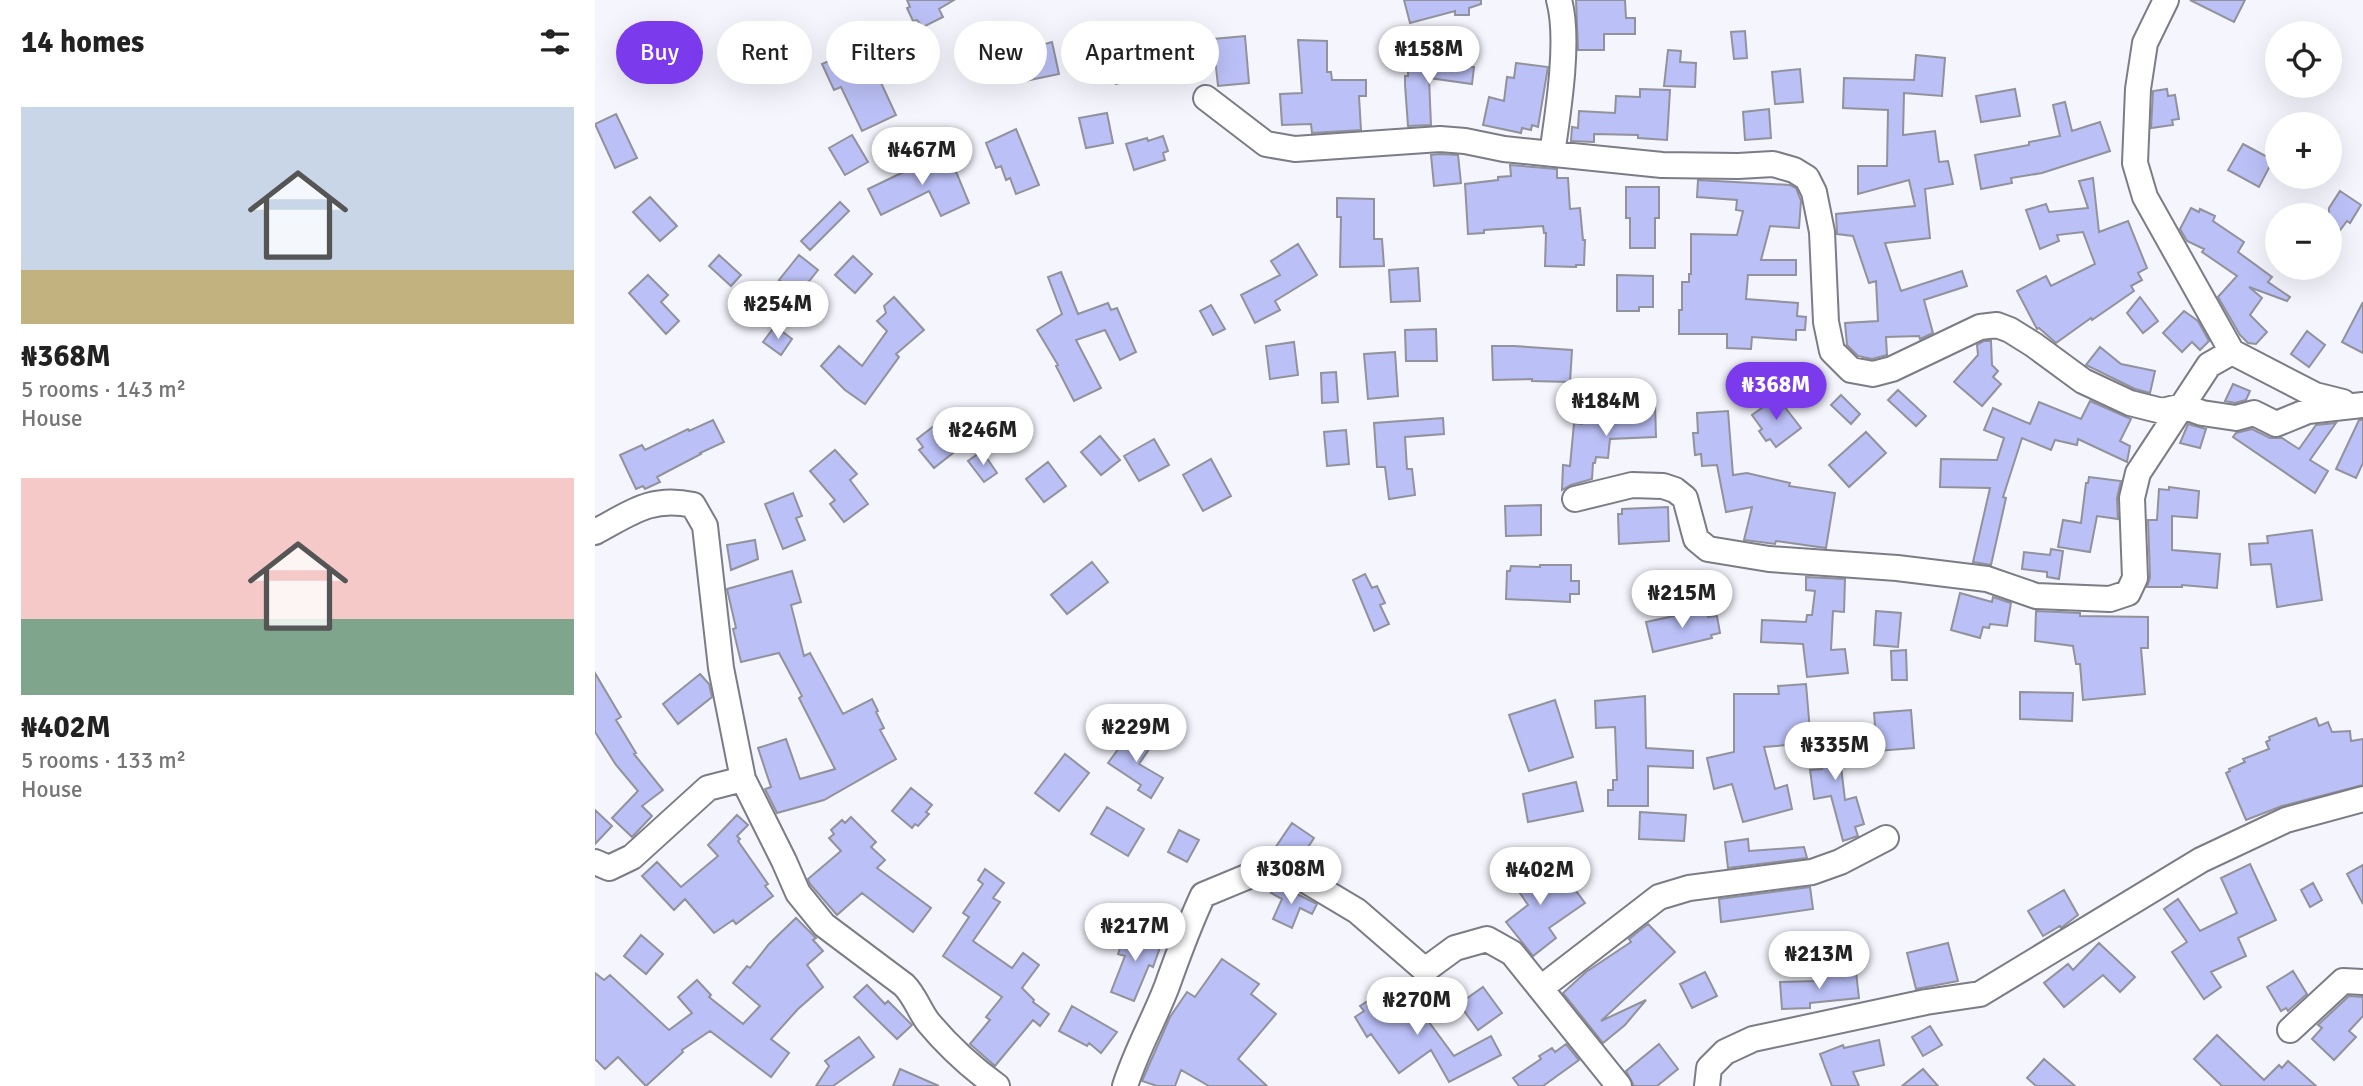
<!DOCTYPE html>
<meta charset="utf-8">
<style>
:root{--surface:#fff;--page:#f6f6f6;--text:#222;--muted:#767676;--accent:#7c3aed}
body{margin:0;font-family:Signika,sans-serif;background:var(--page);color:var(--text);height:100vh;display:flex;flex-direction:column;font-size:26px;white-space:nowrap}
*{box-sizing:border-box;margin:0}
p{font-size:23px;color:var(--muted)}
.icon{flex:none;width:38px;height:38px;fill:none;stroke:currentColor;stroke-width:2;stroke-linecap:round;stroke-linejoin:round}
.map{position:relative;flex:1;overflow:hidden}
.drawer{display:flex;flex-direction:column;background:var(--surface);width:595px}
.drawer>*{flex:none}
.hud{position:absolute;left:21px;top:21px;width:665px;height:63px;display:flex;gap:14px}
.controls{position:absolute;left:1670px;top:21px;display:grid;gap:14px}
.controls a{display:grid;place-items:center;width:77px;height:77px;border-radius:50%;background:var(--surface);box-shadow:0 7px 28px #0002;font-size:35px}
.price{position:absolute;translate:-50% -60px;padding:0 16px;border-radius:24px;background:#fff;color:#222;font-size:23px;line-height:46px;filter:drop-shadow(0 2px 4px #0008)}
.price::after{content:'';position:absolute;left:50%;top:42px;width:21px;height:16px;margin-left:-10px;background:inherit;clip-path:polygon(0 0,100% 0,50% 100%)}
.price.selected{background:var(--accent);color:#fff}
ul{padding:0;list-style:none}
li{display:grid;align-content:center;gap:14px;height:371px;padding:0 21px}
li span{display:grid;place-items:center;height:217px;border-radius:0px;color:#555}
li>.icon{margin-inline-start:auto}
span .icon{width:126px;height:126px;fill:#fffc;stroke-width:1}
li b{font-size:30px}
h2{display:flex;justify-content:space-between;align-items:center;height:84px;padding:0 21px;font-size:30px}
.pill{padding:0 24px;border-radius:32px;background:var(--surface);box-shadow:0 7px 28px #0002;font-size:24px;line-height:63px}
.pill.selected{background:var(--accent);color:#fff}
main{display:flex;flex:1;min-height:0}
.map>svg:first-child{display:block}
.building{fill:#bbc0f6;stroke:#91929b;stroke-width:2}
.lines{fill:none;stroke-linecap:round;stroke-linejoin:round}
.minor-casing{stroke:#7b7c85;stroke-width:28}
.minor{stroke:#fff;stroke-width:24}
</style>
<main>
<section class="drawer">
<h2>14 homes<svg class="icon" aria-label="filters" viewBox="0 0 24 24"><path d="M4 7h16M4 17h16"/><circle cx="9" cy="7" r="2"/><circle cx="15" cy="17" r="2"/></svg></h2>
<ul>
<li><span style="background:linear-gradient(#c9d6e8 75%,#c2b280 0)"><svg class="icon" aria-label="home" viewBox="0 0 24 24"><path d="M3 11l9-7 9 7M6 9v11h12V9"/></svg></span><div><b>₦368M</b><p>5 rooms · 143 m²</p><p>House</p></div></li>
<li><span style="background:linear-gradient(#f6c9c9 65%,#7fa58c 0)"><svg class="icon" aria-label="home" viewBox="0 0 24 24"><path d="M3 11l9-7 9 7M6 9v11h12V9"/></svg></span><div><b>₦402M</b><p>5 rooms · 133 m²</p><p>House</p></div></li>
</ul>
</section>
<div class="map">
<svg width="1768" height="1086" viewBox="0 0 1768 1086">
<rect width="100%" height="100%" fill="#f4f5fd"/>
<path class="building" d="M312,0H359L344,9L348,17L328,27L322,20L318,21L312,8L315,7Z
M809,0H886V4L874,8V15H860V11L815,23Z
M981,0H1030L1031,18H1040V34H1009V50H983Z
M1595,0H1650L1639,22Z
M1150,31L1152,58L1139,59L1136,32Z
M534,33L536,41L576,36L580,74L545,77L521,84L509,39Z
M650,36L654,83L623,86L618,39Z
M287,38L293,55L288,57L292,67L281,72L301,115L267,131L246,87L239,90L227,64Z
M703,40L732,41V72H736L737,80H771V96H764L766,130L717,133L716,124L687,125L685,94L707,93Z
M457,42L464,74L430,81L422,52Z
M1073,50L1086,51L1085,62L1101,63L1100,87L1069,86Z
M1321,55L1350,58L1347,96L1309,93L1308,135L1340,131L1344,162L1353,161L1358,184L1330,189L1335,238L1290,243L1306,291L1367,271L1372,286L1329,300L1338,333L1325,339L1324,336L1291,337L1292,355L1277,359L1263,356L1252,345L1250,323L1283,321L1281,281L1274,283L1258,236L1242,234L1241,214L1320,206L1314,180L1263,194V166H1292L1293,110L1248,108L1249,78L1319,80Z
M813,59H834V61L879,67L877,84L834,78L836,125L813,126L810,85V76H813Z
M921,63L953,67L943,127L937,125L936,130L927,128L926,133L888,125L894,97L909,101L912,77L919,78Z
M1205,69L1208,102L1180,104L1177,72Z
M1045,89L1075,90L1072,140L1043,138V135L999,134V142L976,141L977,127L983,128L984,111L1020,113L1021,96L1045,97Z
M1420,89L1425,116L1386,122L1381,96Z
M1572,89L1573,96L1580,95L1584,119L1577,120L1578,125L1556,128L1558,91Z
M1470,102L1477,131L1505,122L1515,151L1447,173L1416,178L1417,183L1386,189L1380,155L1434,145V142L1465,136L1458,105Z
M1174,109L1176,138L1150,140L1148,112Z
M512,113L518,143L491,148L484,118Z
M21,114L42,158L20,168L0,124Z
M421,129L444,185L421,194L415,178L411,180L406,166L401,168L391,143Z
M257,135L273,162L250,175L234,148Z
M568,136L573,151L568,153L570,160L539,170L531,144L552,138L553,141Z
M1648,144L1678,160L1664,187L1633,170Z
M349,153L362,174L374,203L346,216L334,191L286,215L273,189L319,167L337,156L339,160Z
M845,154L863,155L866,183L839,186L836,155Z
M915,165L962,169V178H973L975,209L985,208L988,240H990L989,265H981V267L950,266L951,233H949L948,226L889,230V233L873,234L870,184L903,180V177L916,176Z
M1498,178L1504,232L1533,221L1552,268L1543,273L1547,280L1536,286L1539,291L1497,320L1496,318L1461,343L1444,328L1442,329L1422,291L1451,276L1456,286L1500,264L1488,232L1462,235L1464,241L1445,249L1431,210L1451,204L1454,212L1493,208L1484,181Z
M1103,180L1195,185L1201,188L1206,201L1204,228L1175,226L1166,260H1201V275H1153L1151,299L1203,303L1202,316L1211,317L1210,330H1201V340L1157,337L1156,349L1132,348V334H1084V310H1087V282H1094V274H1096V234L1142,235L1148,211L1141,210L1142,200L1102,197Z
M1031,187H1064V218H1060V248H1035V218H1031Z
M1745,191L1766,205L1755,223L1752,221L1734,245V208Z
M55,197L82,226L65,241L38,212Z
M742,198L779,199V239H787L789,266L745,267L746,217H742Z
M245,202L254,211L215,250L206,241Z
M1596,208L1604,212L1605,209L1620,216L1618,221L1649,242L1643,252L1677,277L1673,282L1695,297L1692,301L1654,287L1667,298L1655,315L1672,332L1661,344L1653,343L1645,335L1623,297L1642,276L1607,252L1609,249L1592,241L1585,229Z
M703,244L722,275L680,301L685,310L660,323L646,295L685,275L676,261Z
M124,255L146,275L136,286L114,266Z
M204,255L223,270L203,295L184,280Z
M258,256L277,274L260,293L240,275Z
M823,268L825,301L796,302L794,270Z
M466,272L483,314L513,303L516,310L522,308L541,352L525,360L510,330L481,340L506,388L479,401L461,366L463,365L442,330L467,314L453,277Z
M53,275L73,295L66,302L84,321L71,334L34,293Z
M1022,275L1058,276V307H1044V311H1022Z
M299,297L329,330L301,354L304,357L270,404L250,390L226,366L244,346L267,366L292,331L282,321L291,313L289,306Z
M1545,297L1563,321L1548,333L1532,313Z
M1768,302V353L1747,342Z
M616,305L630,329L618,335L605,311Z
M1589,311L1603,321L1614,341L1605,350L1597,342L1587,352L1568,333Z
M180,326L197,339L186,355L168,342Z
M841,329L842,361H811L810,330Z
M1712,331L1730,345L1714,367L1696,354Z
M1389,341H1396L1397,365L1403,371L1398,377L1406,384L1387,406L1359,382L1383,355L1382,345Z
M699,342L703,375L675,379L671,346Z
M897,346H919L977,350L975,382L937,381V379L898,380Z
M1505,347L1526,364L1560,371L1555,393L1540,389L1491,365Z
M800,352L803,396L773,399L769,354Z
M741,372L743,402L727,403L726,373Z
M1638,384L1655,391L1651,400L1640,403L1630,401Z
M1303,390L1331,416L1321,426L1293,400Z
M1246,395L1265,414L1256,424L1236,405Z
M1030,397H1043L1044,404L1060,403L1061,437L1015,439L1013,458L1001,457L1000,463H998L997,479L976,485L967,490L968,465L975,466L979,423L987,424L988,415L1030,419Z
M1182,397L1206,428L1181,447L1175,439L1171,441L1164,431L1167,429L1157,415Z
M1495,401L1536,419L1525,441L1535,446L1532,462L1483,439L1482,445L1460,440L1456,450L1427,438L1408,497L1411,498L1396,565L1378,562L1395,488L1345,487L1346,459L1402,460L1409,438L1389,430L1398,408L1435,424L1444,402L1486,419Z
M1133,411L1138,475L1152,473L1195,483L1194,486L1240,493L1231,548L1181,541L1180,544L1149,540L1157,507L1131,512L1122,465L1107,466L1106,454L1100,455L1098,433H1103L1102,413Z
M848,418L849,434L810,437L812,469H817L820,495L794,499L790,467H782L779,423Z
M118,420L129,442L105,453L106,454L62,477L65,482L50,489L48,486L41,489L25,455L47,445L50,450L93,429L94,431Z
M1764,420H1768V463L1761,478L1741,469Z
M343,423L363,449L339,468L324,450L328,447L322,439Z
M1741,423L1715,460L1733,471L1720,493L1638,437L1641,433L1657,429L1675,438H1687L1704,449L1721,425Z
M1593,424L1611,429L1605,448L1585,443Z
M751,430L754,464L732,466L729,432Z
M1271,432L1291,453L1254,487L1234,465Z
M505,436L525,460L506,475L486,452Z
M559,439L574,465L544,481L529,456Z
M240,450L262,474L255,480L273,504L249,522L235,504L240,500L215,471Z
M387,451L402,473L389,482L373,461Z
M616,459L636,496L608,511L588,475Z
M453,462L471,486L449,502L431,479Z
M1494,477L1526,481L1522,498L1523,519L1502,516L1495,552L1463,547L1468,520L1486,523L1491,483H1493Z
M1574,487L1604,491L1602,518L1577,516V550L1625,554L1622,588L1587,585V587H1552L1555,577L1553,520H1562L1564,489L1574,490Z
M198,493L207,516L201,518L210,540L188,549L170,504Z
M946,505V535L911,536L910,506Z
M1073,507L1074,541L1024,544L1023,514H1027V509Z
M1717,530L1727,600L1682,607L1676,564L1656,565L1654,544L1673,543L1672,536Z
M160,540L163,559L136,570L132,545Z
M1456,549L1468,551L1464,579L1452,577V572L1427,569L1429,552L1455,555Z
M497,562L513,582L472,614L456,595Z
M945,565H976V581H984V594H975V602L911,599L912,571H915L916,566L945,567Z
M197,571L206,602L196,605L209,656L215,653L248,714L277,699L283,711L281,712L289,728L285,730L301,759L229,800L182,813L170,789L176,787L163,748L191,739L205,779L240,769L204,698L207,696L184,653L146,662L138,629L141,628L132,589Z
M770,574L777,588L782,586L790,603L785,605L794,624L779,631L758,580Z
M1211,577L1250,579L1249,612L1238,611L1236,650L1250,649L1253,673L1212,677L1208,644L1166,642L1167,620L1211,622L1212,615H1217L1220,591L1211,590Z
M1365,593L1397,602L1398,597L1416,603L1412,626L1395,624L1394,628L1388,627L1385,638L1356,630Z
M1111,609L1113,617L1122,616L1125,633L1116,635L1117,638L1058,652L1051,622Z
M1281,611L1306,613L1303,647L1279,645Z
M1441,611L1485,613V616L1553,617V648H1546L1550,694L1488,700L1485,664H1481L1478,646L1440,641Z
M1311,650L1312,680H1297L1296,651Z
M0,673L26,717L21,720L41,753L39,754L68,790L47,806L57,816L37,837L17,818L43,791L21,765L0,732Z
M105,674L114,684L117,697L83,724L68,704Z
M1211,684L1216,743L1169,747L1180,789L1192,785L1197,809L1148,822L1137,784L1119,789L1112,758L1139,752V694H1184L1183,686Z
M1425,692L1478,693L1477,721L1425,719Z
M1050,696L1051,748L1098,751V768L1053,766V806H1013V790H1018V780H1022L1020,727L1001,728L1000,701Z
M960,700L978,757L934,771L914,715Z
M1316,710L1319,748L1282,751L1279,713Z
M1721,718L1724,726L1733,722L1737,732L1755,731L1756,741L1768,739V785L1687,806L1651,820L1631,773L1635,771L1634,769L1650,762L1648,759L1674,749L1671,742L1675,740L1674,737Z
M1247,727L1251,757L1245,758L1250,800L1261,797L1269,824L1260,827L1263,836L1248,841L1236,796L1219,799L1215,770L1227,769L1221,731Z
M535,733L557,745L544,764L568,778L556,798L543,790L546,785L513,763Z
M470,754L494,773L464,811L440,793Z
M981,782L988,811L933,822L928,794Z
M316,788L337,805L331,812L334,814L323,826L320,824L317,828L297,811Z
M512,807L549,829L533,856L496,834Z
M0,810L17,826L0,844Z
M1045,812L1091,815L1089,841L1044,839Z
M142,815L153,825L142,836L145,839L143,841L173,884L170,886L178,896L141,924L138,920L119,933L90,899L79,910L47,876L62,862L86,887L123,856L113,845Z
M256,817L281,842L276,847L290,860L282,868L336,908L318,932L267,893L242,915L215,884L213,879L246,851L234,838L239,834L236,830L247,820L250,823Z
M697,823L719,838L704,861L678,851Z
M584,830L604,840L592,862L573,852Z
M1153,839L1154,851L1209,847L1212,858L1133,868L1130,842Z
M934,860L955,891L972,879L990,903L954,928L961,938L938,956L911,922L933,905L912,874Z
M1655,864L1681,920L1643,938L1651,956L1616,972L1626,987L1609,999L1577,952L1592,942L1569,909L1583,899L1605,931L1642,913L1626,878Z
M1768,865V904L1752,874Z
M390,869L409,883L398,898L405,902L378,941L417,968L428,953L444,965L427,988L439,1000L438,1002L454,1014L445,1026L438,1020L400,1066L375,1044L395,1020L391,1017L407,997L348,956L374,917L368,913L388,884L383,880Z
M1718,883L1727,900L1715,907L1706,890Z
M682,884L722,904L717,914L705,908L697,928L678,919L687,899L676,893Z
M1215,887L1218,909L1126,922L1124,899Z
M1469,890L1483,915L1466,928L1465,926L1448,936L1433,911Z
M201,918L221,938L218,940L228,951L212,965L228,987L203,1009L176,1039L194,1053L176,1077L115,1031L87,1050L88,1052L51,1086L23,1057L10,1069L0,1059V973L9,980L15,975L74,1030L97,1013L83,997L102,980L116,995L114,997L148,1024L165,1006L138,983L152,966L155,968L174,944Z
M1053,924L1080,952L1006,1021L1051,1000L1030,1025L1008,1043L968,993L991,972L1036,942L1034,939Z
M532,929L567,942L558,967L554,965L539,1001L516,992L530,956L523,954Z
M46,935L68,954L51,974L29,956Z
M1353,943L1363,981L1321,989L1312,953Z
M1504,943L1540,977L1525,992L1508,975L1469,1007L1449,983L1473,964L1478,970Z
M627,959L664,984L656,994L681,1014L643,1059L672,1086H614L586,1070L580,1086H562L547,1081L575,1017L592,992L600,997Z
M1698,971L1712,994L1695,1009L1693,1011L1691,1008L1686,1011L1672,987Z
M1110,972L1122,996L1097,1008L1085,984Z
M1261,972L1264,998L1215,1003V1008L1187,1009L1185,982L1224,981V975Z
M272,985L290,1004L293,1001L317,1025L302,1039L259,997Z
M888,987L907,1013L883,1030L864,1004Z
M804,988L823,1018L828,1014L859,1056L896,1036L906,1055L854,1082L836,1050L804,1073L776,1034L772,1037L760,1017L769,1011L765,1006L783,994L787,999Z
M1754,996L1768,997V1016L1754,1031L1761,1037L1739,1060L1717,1039L1727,1028L1723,1025Z
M477,1006L522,1032L506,1053L494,1043L492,1046L464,1031Z
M1335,1026L1347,1045L1328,1056L1317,1037Z
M1622,1035L1669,1080L1684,1065L1687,1068L1693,1061L1721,1086H1627L1599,1059Z
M264,1037L279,1057L238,1086H221L234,1066L230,1061Z
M1284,1040L1289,1065L1258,1072L1264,1086H1237L1225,1054L1248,1045L1249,1048Z
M971,1044L984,1060L948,1086H924L918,1078L946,1059L944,1056L957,1048L960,1052Z
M1064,1044L1083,1069L1062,1086H1039L1031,1071Z
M1449,1059L1480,1086H1441L1432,1078Z
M305,1069L344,1086H298Z
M1328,1069L1343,1086H1307Z"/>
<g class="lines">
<g class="minor-casing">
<path id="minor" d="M1571,0L1550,43L1543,89L1540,163L1550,197L1637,352L1720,395L1748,402
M611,98L671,144L700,149L845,139L870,141L909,149L1067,165L1143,166L1178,164L1199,170L1212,178L1219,192L1227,232L1231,322L1237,351L1256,370L1278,374L1297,369L1385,327L1402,325L1415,330L1439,345L1488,381L1535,403L1567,411L1588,406L1607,413L1641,418L1659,413L1681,424L1713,411L1768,405
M957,154C963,113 975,39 964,0
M980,499L1037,485L1068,486L1080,490L1090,498L1101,539L1113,549L1174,559L1302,568L1392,579L1441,596L1515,599L1533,593L1540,578L1537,498L1543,473L1614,365L1637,352
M0,532C36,513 55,496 98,505L110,526L126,668L148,779L189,861L203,893L229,925L309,985C320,996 324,1010 333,1022C353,1046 377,1068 402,1086
M0,862L14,868L37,857L113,788L148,779
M946,988L1064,897L1094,888L1217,872L1245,862L1291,838
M1695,1030L1748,981L1768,982
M530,1086C541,1051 559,1020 572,986C583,955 594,925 608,895L678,866L710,880L762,911L830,970L860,948L892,939L917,953L1024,1086
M1112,1086L1114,1068L1130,1052L1158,1039L1331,1002L1385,994L1606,860L1691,820L1768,799"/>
</g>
<use href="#minor" class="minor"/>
</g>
</svg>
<div class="controls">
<a><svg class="icon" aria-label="locate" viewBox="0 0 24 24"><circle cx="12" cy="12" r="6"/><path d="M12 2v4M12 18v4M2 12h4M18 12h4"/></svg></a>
<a>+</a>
<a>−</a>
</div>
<b class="price" style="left:834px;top:86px">₦158M</b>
<b class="price" style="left:327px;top:187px">₦467M</b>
<b class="price" style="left:183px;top:341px">₦254M</b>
<b class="price selected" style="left:1181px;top:422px">₦368M</b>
<b class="price" style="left:1011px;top:438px">₦184M</b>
<b class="price" style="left:388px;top:467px">₦246M</b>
<b class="price" style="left:1087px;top:630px">₦215M</b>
<b class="price" style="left:541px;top:764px">₦229M</b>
<b class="price" style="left:1240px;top:782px">₦335M</b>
<b class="price" style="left:696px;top:906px">₦308M</b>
<b class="price" style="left:945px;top:907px">₦402M</b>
<b class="price" style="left:540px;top:963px">₦217M</b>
<b class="price" style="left:1224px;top:991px">₦213M</b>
<b class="price" style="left:822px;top:1037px">₦270M</b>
<div class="hud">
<a class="pill selected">Buy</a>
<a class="pill">Rent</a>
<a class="pill">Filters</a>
<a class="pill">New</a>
<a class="pill">Apartment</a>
</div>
</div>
</main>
